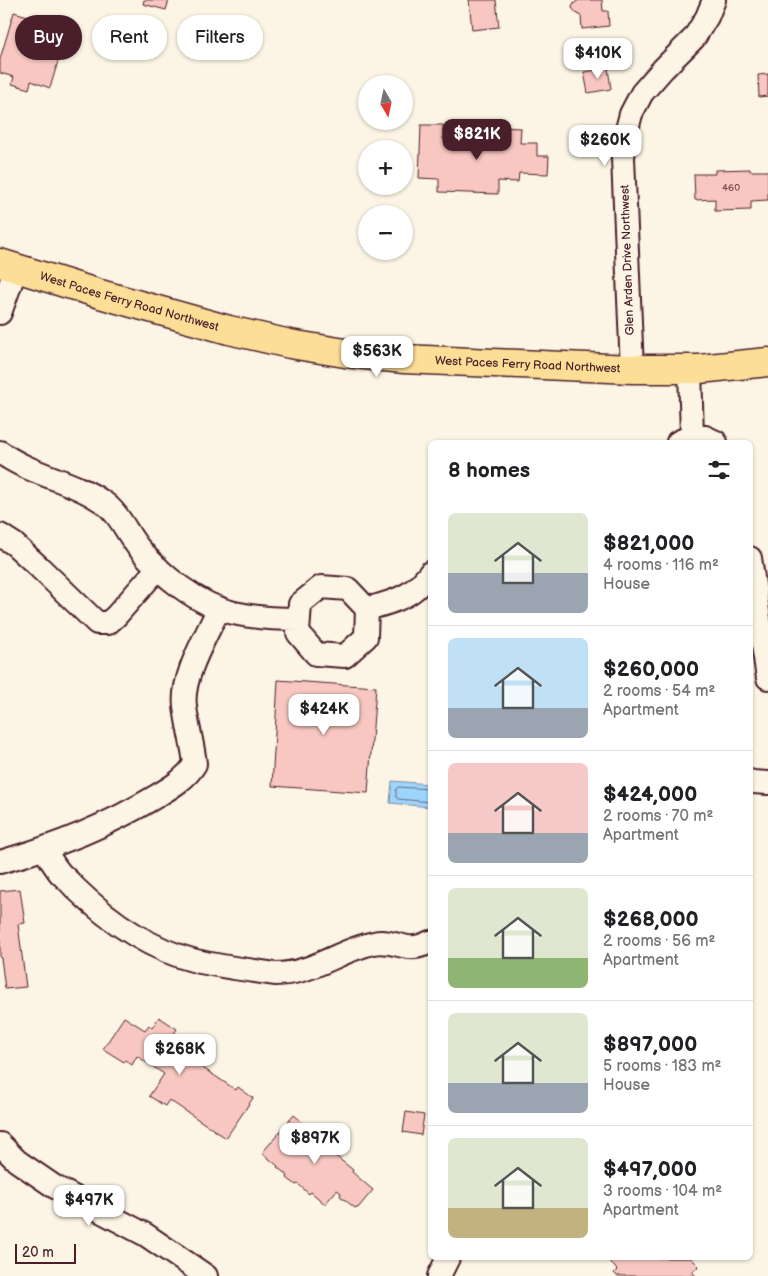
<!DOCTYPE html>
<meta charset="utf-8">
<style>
:root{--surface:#fff;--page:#f6f6f6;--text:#202124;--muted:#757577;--line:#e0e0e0;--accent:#4a1f2b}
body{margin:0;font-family:"Balsamiq Sans",sans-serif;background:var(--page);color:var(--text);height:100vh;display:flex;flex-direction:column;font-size:19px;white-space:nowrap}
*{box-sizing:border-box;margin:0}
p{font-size:16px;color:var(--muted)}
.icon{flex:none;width:28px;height:28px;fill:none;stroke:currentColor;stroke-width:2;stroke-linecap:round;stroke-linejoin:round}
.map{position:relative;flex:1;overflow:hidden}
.drawer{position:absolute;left:428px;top:440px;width:325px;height:820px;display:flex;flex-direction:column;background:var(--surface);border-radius:8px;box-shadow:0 1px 4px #0004}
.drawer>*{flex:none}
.hud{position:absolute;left:15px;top:15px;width:338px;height:45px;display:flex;gap:10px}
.needle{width:32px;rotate:171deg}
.tools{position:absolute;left:358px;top:75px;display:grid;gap:10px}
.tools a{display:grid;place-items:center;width:55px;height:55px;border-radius:50%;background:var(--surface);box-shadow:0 1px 4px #0004;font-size:25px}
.scale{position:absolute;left:15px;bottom:12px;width:61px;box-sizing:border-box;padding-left:5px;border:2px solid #4a1f2b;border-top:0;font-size:14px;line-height:18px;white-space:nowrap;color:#4a1f2b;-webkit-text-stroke:4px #fcf5e5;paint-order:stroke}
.price{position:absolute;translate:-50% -42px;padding:0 11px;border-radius:10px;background:#fff;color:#222;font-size:16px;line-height:32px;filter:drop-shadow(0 1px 2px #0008)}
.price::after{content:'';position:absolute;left:50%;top:30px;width:15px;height:11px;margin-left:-8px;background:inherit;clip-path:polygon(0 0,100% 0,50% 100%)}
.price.on{background:var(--accent);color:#fff}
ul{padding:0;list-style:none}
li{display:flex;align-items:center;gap:15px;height:125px;padding:0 20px}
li+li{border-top:1px solid var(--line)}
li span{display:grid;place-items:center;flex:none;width:140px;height:100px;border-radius:8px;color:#555}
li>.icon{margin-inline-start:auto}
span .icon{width:60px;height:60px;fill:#fffc;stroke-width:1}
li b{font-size:21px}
h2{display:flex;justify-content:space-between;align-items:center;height:60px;padding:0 20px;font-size:21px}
.chip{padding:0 18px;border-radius:22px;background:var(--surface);box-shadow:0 1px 4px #0004;font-size:18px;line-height:45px}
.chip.on{background:var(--accent);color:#fff}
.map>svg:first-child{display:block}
.water{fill:#9dd5fc;stroke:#7c8ca8}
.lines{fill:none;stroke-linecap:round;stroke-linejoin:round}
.shore{stroke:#6b687f;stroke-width:1}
.building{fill:#f8c7c1;stroke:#4a1f2b}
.minor-casing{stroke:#4a1f2b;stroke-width:26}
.major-casing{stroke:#4a1f2b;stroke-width:31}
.minor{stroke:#fcf5e5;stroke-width:22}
.major{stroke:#fcde96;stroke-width:28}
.labels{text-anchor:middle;stroke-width:4;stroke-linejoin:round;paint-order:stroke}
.number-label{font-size:10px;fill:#764950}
.street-label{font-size:12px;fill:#4a1f2b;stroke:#fcf5e5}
</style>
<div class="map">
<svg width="768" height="1276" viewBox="0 0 768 1276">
<rect width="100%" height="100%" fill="#fcf5e5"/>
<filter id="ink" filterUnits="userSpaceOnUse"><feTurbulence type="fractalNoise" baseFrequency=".02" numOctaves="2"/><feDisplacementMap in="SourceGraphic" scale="10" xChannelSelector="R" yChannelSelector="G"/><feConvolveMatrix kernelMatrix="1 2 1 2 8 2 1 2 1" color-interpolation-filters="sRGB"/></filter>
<g filter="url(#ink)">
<path class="water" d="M392,781L430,784V807L390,803Z"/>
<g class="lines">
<path class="shore" d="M430,789L398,787L396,789V797L398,799L430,802"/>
</g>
<path class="building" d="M144,0H169L166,10L143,4Z
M469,0H496L499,27L472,30Z
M579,0H602L603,11H608L609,26L582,29L581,16L577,14L572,8L573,4Z
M14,12L68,28L50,88L31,81L29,89L12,84L14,77L0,73V59Z
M608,68L611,89L588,93L584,72Z
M768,74V96L759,97L758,75Z
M421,125H443V139L498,141V127L521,128L520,143H537V156H549L548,174L519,173L518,182L498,181V194L439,192V179L419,178Z
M750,169V171H768V200L751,201V210L715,211V199L695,200L694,174H715V170Z
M278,680L376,687L368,793L272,786Z
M20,889L25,923L18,924L26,987L5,989L1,958H0V891Z
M124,1017L145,1030L149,1025L152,1028L159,1017L177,1029L167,1044L236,1090L238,1087L253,1098L226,1138L169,1100L165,1106L149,1096L164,1074L137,1056L132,1065L125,1060L124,1062L103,1049Z
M406,1112L424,1115L421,1135L403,1132Z
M294,1115L335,1150L332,1153L353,1170L352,1172L373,1190L358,1208L356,1207L355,1208L340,1196L341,1193L337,1190L325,1204L311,1192L309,1194L298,1184L296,1185L287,1178L288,1176L277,1167L278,1166L262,1153Z
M607,1258H691L699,1266L692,1272L696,1276H617L614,1273L617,1270Z"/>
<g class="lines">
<g class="minor-casing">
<path id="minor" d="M0,313L16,268
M632,369L623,158L625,137L631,114L642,93L663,69L694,38L707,17L714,0
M692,436L705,437L716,442
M678,442L692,436L690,369
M0,452C31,475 72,480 103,502C119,513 126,532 138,547C161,575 198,605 234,613C256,618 277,619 299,619
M0,535L14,544L38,566L97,623H108L116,616L158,568
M750,558L768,678
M321,587L348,589L367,609L366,637L345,656L316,654L298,633L300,604Z
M367,609C383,604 403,600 416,588C421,584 426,578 430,573
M750,781L753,782L768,783
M44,848C49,857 54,866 60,873C65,878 70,882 74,887C109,921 148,949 196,961C222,967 249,970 275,974C313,974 339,950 374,943C386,940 396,945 408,947C415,948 424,945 430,942
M0,862C54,847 107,826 155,797C170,788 186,779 195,764C193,744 187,726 185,706C181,677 207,635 219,608
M0,1144L17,1161L55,1187L146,1235L206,1276
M439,1276L448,1258"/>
</g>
<g class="major-casing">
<g id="major">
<path id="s1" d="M0,263L100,294L229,330L290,344L345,353L404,359L632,369H699L768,362"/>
</g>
</g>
<use href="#minor" class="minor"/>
<use href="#major" class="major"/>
</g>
</g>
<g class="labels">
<g class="number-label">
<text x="731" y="191">460</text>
</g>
<g class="street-label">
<text transform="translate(627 260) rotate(-92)" y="4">Glen Arden Drive Northwest</text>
<text dy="4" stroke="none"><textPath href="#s1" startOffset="135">West Paces Ferry Road Northwest</textPath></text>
<text dy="4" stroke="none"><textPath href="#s1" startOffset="540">West Paces Ferry Road Northwest</textPath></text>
</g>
</g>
</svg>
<div class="tools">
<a><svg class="needle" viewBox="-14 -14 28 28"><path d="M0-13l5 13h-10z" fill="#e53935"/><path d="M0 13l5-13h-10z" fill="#757577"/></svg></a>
<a>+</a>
<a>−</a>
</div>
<div class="scale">20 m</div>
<b class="price" style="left:598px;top:80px">$410K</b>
<b class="price on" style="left:477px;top:161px">$821K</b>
<b class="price" style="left:605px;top:167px">$260K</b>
<b class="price" style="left:377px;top:378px">$563K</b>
<b class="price" style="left:324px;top:736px">$424K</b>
<b class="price" style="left:180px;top:1076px">$268K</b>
<b class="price" style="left:315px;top:1165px">$897K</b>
<b class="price" style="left:89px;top:1227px">$497K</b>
<div class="hud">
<a class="chip on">Buy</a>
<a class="chip">Rent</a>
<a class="chip">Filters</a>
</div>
<section class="drawer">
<h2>8 homes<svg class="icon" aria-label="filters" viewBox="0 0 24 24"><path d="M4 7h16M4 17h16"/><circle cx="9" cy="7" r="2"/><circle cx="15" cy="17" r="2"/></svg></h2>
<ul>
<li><span style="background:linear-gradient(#dfe7d0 60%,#9aa5b1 0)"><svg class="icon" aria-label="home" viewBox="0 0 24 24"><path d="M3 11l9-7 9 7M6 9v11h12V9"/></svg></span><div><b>$821,000</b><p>4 rooms · 116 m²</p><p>House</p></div></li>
<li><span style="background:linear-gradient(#bfe0f5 70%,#9aa5b1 0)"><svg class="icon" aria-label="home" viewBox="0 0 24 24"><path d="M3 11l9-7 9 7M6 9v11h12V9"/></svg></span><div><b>$260,000</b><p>2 rooms · 54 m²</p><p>Apartment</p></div></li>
<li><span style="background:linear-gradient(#f6c9c9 70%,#9aa5b1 0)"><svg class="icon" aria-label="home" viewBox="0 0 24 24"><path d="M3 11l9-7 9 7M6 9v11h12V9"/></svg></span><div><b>$424,000</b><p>2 rooms · 70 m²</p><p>Apartment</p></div></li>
<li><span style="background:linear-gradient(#dfe7d0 70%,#8fb573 0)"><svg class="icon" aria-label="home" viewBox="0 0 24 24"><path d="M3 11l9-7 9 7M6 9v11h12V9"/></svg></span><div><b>$268,000</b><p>2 rooms · 56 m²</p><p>Apartment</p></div></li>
<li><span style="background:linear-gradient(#dfe7d0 70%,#9aa5b1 0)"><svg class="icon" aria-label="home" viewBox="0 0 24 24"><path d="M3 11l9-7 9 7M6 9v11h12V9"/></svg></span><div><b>$897,000</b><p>5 rooms · 183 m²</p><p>House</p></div></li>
<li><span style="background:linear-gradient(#dfe7d0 70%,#c2b280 0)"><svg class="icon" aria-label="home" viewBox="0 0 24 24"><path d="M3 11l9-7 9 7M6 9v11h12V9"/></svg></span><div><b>$497,000</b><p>3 rooms · 104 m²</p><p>Apartment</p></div></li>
</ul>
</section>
</div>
